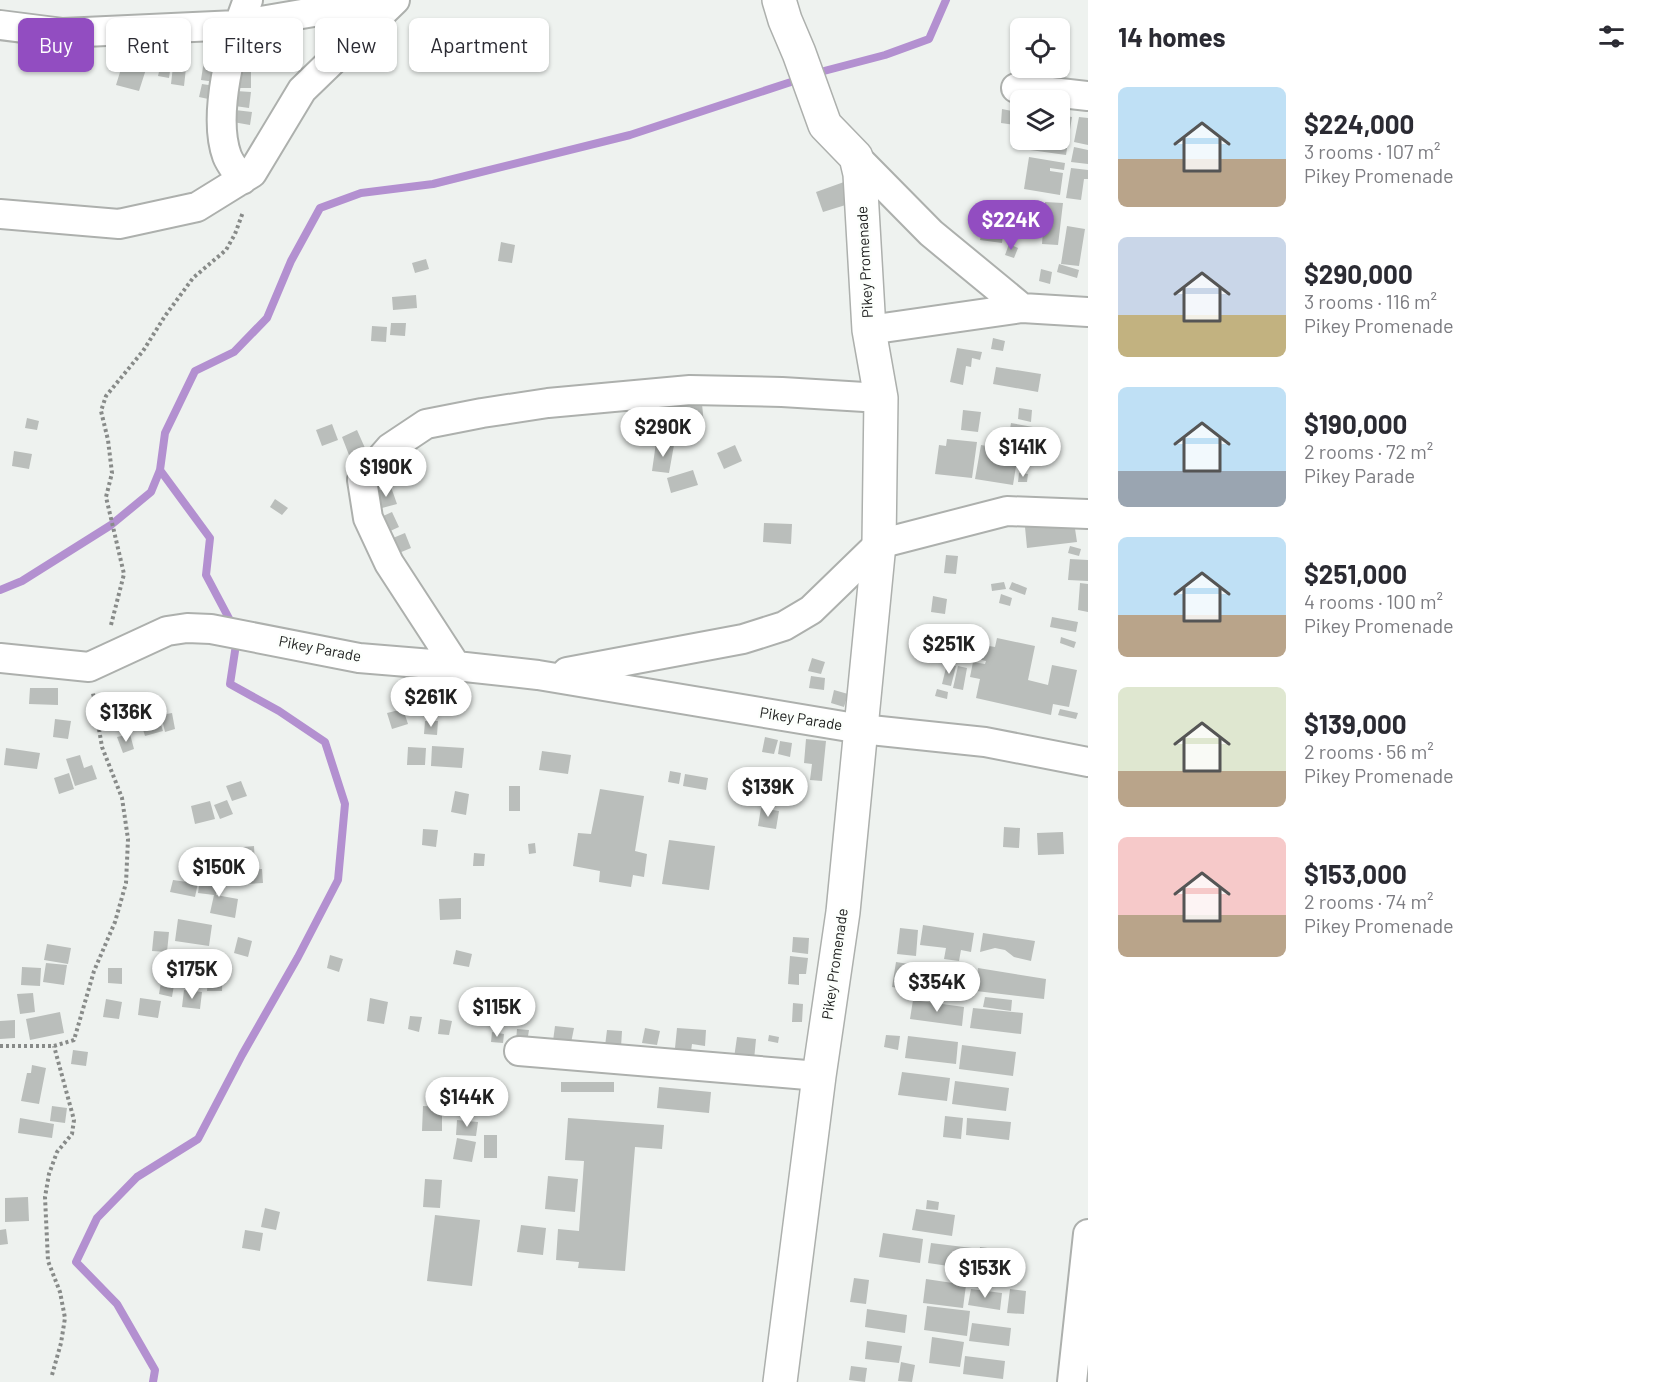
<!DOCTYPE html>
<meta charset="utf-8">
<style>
:root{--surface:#fff;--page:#f2f2f3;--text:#2b2b33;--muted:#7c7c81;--accent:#924dc1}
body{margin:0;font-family:Barlow,sans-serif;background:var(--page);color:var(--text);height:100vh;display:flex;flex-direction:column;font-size:22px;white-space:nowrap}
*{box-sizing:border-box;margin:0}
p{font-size:20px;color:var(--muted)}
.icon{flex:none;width:33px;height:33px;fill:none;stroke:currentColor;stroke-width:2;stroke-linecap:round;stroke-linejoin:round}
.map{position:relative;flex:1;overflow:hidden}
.sheet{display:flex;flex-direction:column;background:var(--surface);width:570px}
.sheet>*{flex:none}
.hud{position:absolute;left:18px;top:18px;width:570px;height:54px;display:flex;gap:12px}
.controls{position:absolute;left:1010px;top:18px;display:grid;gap:12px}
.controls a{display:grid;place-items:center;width:60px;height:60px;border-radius:9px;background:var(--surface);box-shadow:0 2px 4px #0004;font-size:30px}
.price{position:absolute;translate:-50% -51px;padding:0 14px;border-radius:21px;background:#fff;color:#222;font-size:20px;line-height:39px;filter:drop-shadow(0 2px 3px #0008)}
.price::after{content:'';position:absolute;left:50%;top:36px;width:18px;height:14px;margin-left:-9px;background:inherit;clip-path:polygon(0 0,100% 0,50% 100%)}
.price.current{background:var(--accent);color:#fff}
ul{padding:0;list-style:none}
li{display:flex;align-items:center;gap:18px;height:150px;padding:0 30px}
li span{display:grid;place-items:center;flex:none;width:168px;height:120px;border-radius:9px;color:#555}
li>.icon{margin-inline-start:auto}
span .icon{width:72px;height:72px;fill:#fffc;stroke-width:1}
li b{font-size:26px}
h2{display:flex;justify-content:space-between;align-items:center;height:72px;padding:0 30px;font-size:26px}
.chip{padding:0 21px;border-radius:9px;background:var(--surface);box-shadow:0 2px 4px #0004;font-size:21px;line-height:54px}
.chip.current{background:var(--accent);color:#fff}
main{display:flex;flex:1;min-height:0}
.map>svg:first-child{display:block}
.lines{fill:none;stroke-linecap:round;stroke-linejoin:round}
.stream{stroke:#b390d0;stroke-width:8}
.building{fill:#babebb}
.minor-casing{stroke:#adb0ad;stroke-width:32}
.tertiary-casing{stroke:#adb0ad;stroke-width:36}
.path{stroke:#888b89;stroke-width:4;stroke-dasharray:3 3;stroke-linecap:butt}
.minor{stroke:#fff;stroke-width:28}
.tertiary{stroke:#fff;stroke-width:33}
.labels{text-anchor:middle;stroke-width:5;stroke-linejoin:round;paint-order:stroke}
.street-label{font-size:15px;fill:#202120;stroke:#fcfffc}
</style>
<main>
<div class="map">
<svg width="1088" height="1382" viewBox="0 0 1088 1382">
<rect width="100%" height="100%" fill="#eef2ef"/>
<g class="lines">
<path class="stream" d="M824,71L885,55L929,39L946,0
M160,470L210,538L206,575L233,626
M0,590L22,581L111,525L151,492L160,470L165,433L195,371L234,352L267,318L291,261L320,208L361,193L433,184L630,135L791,82
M153,1382L155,1370L117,1304L76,1262L97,1218L137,1177L198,1139L242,1055L298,957L338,880L345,804L325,742L279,711L230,684L237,638"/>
</g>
<path class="building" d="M207,43L218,46L216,58L205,56Z
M125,56L148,63L139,91L116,85Z
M204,60L218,62L215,82L201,80Z
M238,61L251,62V88H237Z
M161,63L171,65L169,78L158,76Z
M173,66L186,68L184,86L171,84Z
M202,84L215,86L213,100L199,97Z
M236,91L251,92L249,108L235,106Z
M1002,109L1017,112L1015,125L1001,123Z
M235,110L252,112L250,125L233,122Z
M1059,115L1072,117L1066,155L1030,150L1032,140H1059Z
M1079,117L1088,118V145L1074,142Z
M1074,147L1088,150V164L1071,162Z
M1029,157L1065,163L1064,170L1050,168V171L1063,173L1060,195L1024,189Z
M1071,168L1088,170V179H1084L1081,200L1066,198Z
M844,182L852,203L823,212L816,192Z
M1045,202L1063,203L1058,245L1042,244Z
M984,215L1005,218L1002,243L980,240Z
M1067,226L1085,229L1079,266L1061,264Z
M501,242L515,245L512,263L498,261Z
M1009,244L1018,248L1014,258L1005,255Z
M426,259L429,269L415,273L412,263Z
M1059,264L1079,270L1077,278L1057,272Z
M1041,269L1052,272L1050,284L1039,281Z
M416,295L417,308L393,310L392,297Z
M391,323H406L405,336L390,335Z
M372,326L387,327L386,342L371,341Z
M993,338L1005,341L1003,351L991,349Z
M957,348L982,352L980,360L972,358L971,367L966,366L963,385L950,382Z
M996,367L1041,374L1038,392L993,384Z
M702,404L704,424L679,426L677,406Z
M1019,408L1032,410L1031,422L1018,419Z
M963,410L981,412L978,432L961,430Z
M27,418L39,421L37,430L25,428Z
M1011,423L1033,427L1028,458L1006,455Z
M332,424L338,440L322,446L316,430Z
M357,430L365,448L349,455L342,437Z
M947,439L977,442L972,478L935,474L939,445L946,446Z
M656,443L674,445L669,473L652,471Z
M735,445L742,461L724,469L717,453Z
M981,445L998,448L997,457L1017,460L1013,485L975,479Z
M14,451L32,454L29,469L12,466Z
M404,456L411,473L397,478L391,461Z
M693,470L698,485L671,493L667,478Z
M1019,473L1028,474L1027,482H1018Z
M391,487L397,504L382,508L376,491Z
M275,499L288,508L282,515L270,507Z
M392,512L399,527L388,532L381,517Z
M1074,522L1077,542L1027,548L1025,527Z
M764,523L792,524L791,544L763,542Z
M405,533L411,548L399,553L393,538Z
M1070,546L1081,549L1079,556L1068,553Z
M946,555L958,556L956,574L944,573Z
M1070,559L1088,560V581L1068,580Z
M1004,582L1006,589L992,591L991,584Z
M1012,582L1027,588L1025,595L1009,589Z
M1080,583L1088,584V612L1078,610Z
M1001,594L1012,598L1010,606L999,603Z
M933,596L947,599L945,614L931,612Z
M1052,617L1078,622L1076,632L1050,627Z
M1061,637L1076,642L1074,648L1060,643Z
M997,638L1035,646L1028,680L1048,685L1052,665L1077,670L1069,707L1053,704L1051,715L976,698L980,679L970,677L973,662L985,664L986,661L974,658L977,644L995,647Z
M812,658L825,662L821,674L808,671Z
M947,664L956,666L951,686L942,684Z
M958,666L967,668L963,690L953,688Z
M811,676L825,678L824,690L809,688Z
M30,688H58V705L29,704Z
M937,689L948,692L947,699L935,696Z
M834,690L848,694L844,707L831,703Z
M408,696L425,698L424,712L406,711Z
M427,698L443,700L442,715L426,713Z
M451,703L453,712L446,713L444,705Z
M403,709L408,724L392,729L387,713Z
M1060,709L1078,713L1076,719L1058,715Z
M172,713L175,729L165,732L161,715Z
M158,715L163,731L145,736L140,720Z
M55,719L71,721L68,739L53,737Z
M425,721H438L437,735L424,734Z
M130,734L134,749L123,753L117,737Z
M765,737L778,740L774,754L762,752Z
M806,739L826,741L822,781L810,780L812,764L804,763Z
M780,741L792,743L790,757L778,754Z
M432,746L464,748L462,768L431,766Z
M408,747L426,748L425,765H407Z
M6,748L40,753L37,769L4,765Z
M542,751L571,755L568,774L539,770Z
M80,755L84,768L92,765L97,779L75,786L66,759Z
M670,771L681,773L679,784L668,782Z
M69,773L74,789L59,794L54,778Z
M685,774L708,778L706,790L683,786Z
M241,781L247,796L232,801L226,786Z
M509,786H520V811H509Z
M600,789L644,796L635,851L647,854L644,877L633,875L631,887L599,882L600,871L573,866L578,833L591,834Z
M455,791L469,794L466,815L451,812Z
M227,800L233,814L220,819L214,805Z
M210,801L215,819L195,824L191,806Z
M761,808L779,811L776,829L758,826Z
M1004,827L1020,828L1019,848L1003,847Z
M423,829L438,830L436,847L422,845Z
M1063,832L1064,854L1038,855L1037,833Z
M669,840L715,846L709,890L662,884Z
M535,843L536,853L529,854L528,844Z
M254,846L255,865L244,866L243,847Z
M474,853L485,854L484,866H473Z
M205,854L224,856L222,875L199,874L200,862H205Z
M262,869L263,883L246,884L245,870Z
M188,875L199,878L195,897L170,892L173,880L187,882Z
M200,879L226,882L224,890L216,889V895L238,899L235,918L210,913L214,895L198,893Z
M461,898V919L440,920L439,899Z
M178,919L212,925L209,946L175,941Z
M923,925L974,933L971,952L961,950L959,961L944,959L946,948L920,945Z
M900,928L918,930L916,956L897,954Z
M154,931L169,932L167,952L152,951Z
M983,933L1035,941L1031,961L1014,957L1005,950L995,948L980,952Z
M238,937L252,941L248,957L234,953Z
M793,937L809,938L808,954L792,952Z
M47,944L71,948L68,964L44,960Z
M456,950L472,954L469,967L453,964Z
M330,955L343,959L339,972L327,968Z
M790,956L808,958L806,974H799V985L788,984Z
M185,958L203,959L201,988L183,987Z
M209,960H223L222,991H207Z
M896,962L915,965L911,990L892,987Z
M46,963L67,965L64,985L43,982Z
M918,963L969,968L967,989L946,985L944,978L931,983H915Z
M22,967L41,968L40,986L21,985Z
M108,968H122V984L108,983Z
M978,968L1046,979L1044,999L976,991Z
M162,976L175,979L172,997L159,994Z
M184,990L202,992L200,1009L182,1007Z
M33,993L35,1012L20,1014L17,994Z
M985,997L1012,1000L1011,1011L983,1007Z
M140,998L161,1001L158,1018L138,1015Z
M370,998L388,1002L384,1024L367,1021Z
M106,999L122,1002L119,1019L103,1017Z
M913,1000L964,1007L962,1026L910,1019Z
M793,1003L803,1004L802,1022H792Z
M973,1008L1023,1013L1021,1034L970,1028Z
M60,1012L64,1033L30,1040L26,1019Z
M410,1016L422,1017L419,1032L408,1029Z
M440,1019L452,1021L449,1035L438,1034Z
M15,1020V1038L0,1039V1021Z
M555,1026L574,1028L571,1043L553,1041Z
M645,1028L660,1031L657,1045L642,1043Z
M677,1028L706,1030L705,1046L692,1044L690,1059L674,1058Z
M517,1029L529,1030L527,1042L516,1041Z
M607,1030L622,1031L621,1047L605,1046Z
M492,1032L504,1034L503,1043L491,1042Z
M769,1035L779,1037L778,1043L768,1041Z
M886,1035L900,1036L898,1050L884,1047Z
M908,1036L958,1042L956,1064L905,1058Z
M737,1037L756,1039L754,1060L734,1058Z
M962,1045L1016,1052L1013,1076L959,1069Z
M73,1050L88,1052L86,1066L71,1064Z
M32,1065L46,1068L39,1104L21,1101L27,1073H31Z
M902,1072L950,1078L947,1101L898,1095Z
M955,1081L1009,1088L1006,1111L952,1104Z
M561,1082H614V1092H561Z
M659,1087L711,1092L709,1113L657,1108Z
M462,1102H487L488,1113H462Z
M52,1106L67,1108L65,1123L50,1121Z
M423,1106L442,1107V1131H422Z
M945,1116L963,1118L961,1139L943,1137Z
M20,1118L54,1124L52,1138L18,1133Z
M568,1118L664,1125L662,1149L635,1147L625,1271L578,1268L579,1262L556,1260L558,1229L579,1231L584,1161L565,1160Z
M967,1118L1011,1122L1009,1140L966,1135Z
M457,1120L478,1122L476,1136L456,1135Z
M484,1135H497V1158H484Z
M457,1138L476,1142L472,1162L453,1159Z
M548,1176L578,1179L575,1212L545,1209Z
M425,1179L442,1180L440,1208L423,1207Z
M28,1197L29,1221L5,1222V1198Z
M927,1200L939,1202L938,1210L926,1209Z
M265,1208L280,1212L276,1230L261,1227Z
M916,1209L955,1215L952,1236L912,1230Z
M435,1215L480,1220L472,1286L427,1281Z
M521,1225L546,1228L543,1255L517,1252Z
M6,1229L8,1244L0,1245V1230Z
M245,1230L263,1233L260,1251L242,1248Z
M883,1233L923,1239L920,1263L879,1257Z
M931,1243L972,1248L969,1269L928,1263Z
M980,1247L1018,1252L1015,1273L977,1268Z
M854,1278L869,1280L866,1304L850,1302Z
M926,1279L966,1285L963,1308L923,1303Z
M971,1289L1002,1293L1000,1310L968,1305Z
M1010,1289L1026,1291L1024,1314L1007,1313Z
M927,1306L970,1311L967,1336L924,1330Z
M867,1309L907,1315L905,1333L865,1327Z
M972,1323L1011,1328L1009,1346L969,1341Z
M932,1337L964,1342L960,1367L929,1363Z
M867,1341L902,1346L899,1363L865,1359Z
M965,1356L1005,1361L1003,1379L963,1374Z
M901,1362L915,1365L912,1382L898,1381Z
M851,1366L867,1368L865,1382L849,1380Z"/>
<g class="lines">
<g class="minor-casing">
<path id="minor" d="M0,25L63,33L237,25L385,0
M1016,88L1088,96
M856,157L931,233L1022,308
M242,180C237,172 230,164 227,156C212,115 232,39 248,0
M0,214L119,224L197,207L252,173L302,90L395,0
M869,330L1022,308L1088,312
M0,658L89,667L167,631L187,628L211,629L359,658L456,666L538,675L861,729L985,742L1088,762
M456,666L389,563L368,518L362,480L390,448L426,424L482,413L548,403L690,390L782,392L881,398
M567,672L743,639L784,626L811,610L879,544L1007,511L1088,514
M519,1051L819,1076
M1072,1382L1088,1234"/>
</g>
<g class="tertiary-casing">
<path id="tertiary" d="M779,0L785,20L799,53L825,125L856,157L860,174L869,330L881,398L879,544L843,912L819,1076L780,1382"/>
</g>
<path class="path" d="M111,625L124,574L106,497L112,473L108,440L101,411L106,396L143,351L165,316L193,278L226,250L235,234L243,212
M0,1046H54L74,1040L94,971L115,922L126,883L128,839L122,798L102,747L93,693
M52,1375L61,1343L65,1318L60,1292L48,1261L45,1197L49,1174L57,1152L72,1134L74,1120L54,1046"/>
<use href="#minor" class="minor"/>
<use href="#tertiary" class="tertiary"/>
</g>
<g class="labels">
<g class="street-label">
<text transform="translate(865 262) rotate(-93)" y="5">Pikey Promenade</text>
<text transform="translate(320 649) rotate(11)" y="5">Pikey Parade</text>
<text transform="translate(801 719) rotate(9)" y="5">Pikey Parade</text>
<text transform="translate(835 964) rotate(-82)" y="5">Pikey Promenade</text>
</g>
</g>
</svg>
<div class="controls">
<a><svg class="icon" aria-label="locate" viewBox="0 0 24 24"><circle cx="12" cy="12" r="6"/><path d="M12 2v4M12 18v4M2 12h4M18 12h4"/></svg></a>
<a><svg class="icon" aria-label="layers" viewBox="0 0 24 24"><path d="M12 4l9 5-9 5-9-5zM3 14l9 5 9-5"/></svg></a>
</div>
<b class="price current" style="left:1011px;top:251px">$224K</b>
<b class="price" style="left:663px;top:458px">$290K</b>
<b class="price" style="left:1023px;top:478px">$141K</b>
<b class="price" style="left:386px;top:498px">$190K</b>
<b class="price" style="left:949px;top:675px">$251K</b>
<b class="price" style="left:431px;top:728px">$261K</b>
<b class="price" style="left:126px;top:743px">$136K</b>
<b class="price" style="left:768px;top:818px">$139K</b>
<b class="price" style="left:219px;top:898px">$150K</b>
<b class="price" style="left:192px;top:1000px">$175K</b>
<b class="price" style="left:937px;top:1013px">$354K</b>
<b class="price" style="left:497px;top:1038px">$115K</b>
<b class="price" style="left:467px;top:1128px">$144K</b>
<b class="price" style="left:985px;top:1299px">$153K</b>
<div class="hud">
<a class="chip current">Buy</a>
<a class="chip">Rent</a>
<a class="chip">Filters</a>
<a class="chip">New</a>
<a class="chip">Apartment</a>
</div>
</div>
<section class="sheet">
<h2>14 homes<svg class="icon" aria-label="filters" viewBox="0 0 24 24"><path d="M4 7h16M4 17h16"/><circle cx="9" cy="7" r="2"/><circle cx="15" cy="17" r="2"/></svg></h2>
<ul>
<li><span style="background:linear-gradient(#bfe0f5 60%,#b9a48a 0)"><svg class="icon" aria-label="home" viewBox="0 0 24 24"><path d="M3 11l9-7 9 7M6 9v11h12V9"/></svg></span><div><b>$224,000</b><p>3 rooms · 107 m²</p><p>Pikey Promenade</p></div></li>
<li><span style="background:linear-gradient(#c9d6e8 65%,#c2b280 0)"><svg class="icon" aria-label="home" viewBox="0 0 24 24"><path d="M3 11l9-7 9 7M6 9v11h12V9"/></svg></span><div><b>$290,000</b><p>3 rooms · 116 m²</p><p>Pikey Promenade</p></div></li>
<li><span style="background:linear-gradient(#bfe0f5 70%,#9aa5b1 0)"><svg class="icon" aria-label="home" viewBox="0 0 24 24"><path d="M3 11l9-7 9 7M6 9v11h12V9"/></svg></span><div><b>$190,000</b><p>2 rooms · 72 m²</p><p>Pikey Parade</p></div></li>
<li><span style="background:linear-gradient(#bfe0f5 65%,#b9a48a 0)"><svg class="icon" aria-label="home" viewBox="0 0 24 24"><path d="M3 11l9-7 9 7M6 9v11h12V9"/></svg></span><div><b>$251,000</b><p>4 rooms · 100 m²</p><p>Pikey Promenade</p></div></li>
<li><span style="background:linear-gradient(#dfe7d0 70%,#b9a48a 0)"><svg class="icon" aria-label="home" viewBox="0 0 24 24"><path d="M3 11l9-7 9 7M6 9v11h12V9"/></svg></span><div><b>$139,000</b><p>2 rooms · 56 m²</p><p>Pikey Promenade</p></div></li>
<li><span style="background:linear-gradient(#f6c9c9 65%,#b9a48a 0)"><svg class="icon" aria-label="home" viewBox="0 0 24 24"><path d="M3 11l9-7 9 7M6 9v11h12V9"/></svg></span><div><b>$153,000</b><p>2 rooms · 74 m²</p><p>Pikey Promenade</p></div></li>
</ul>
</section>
</main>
